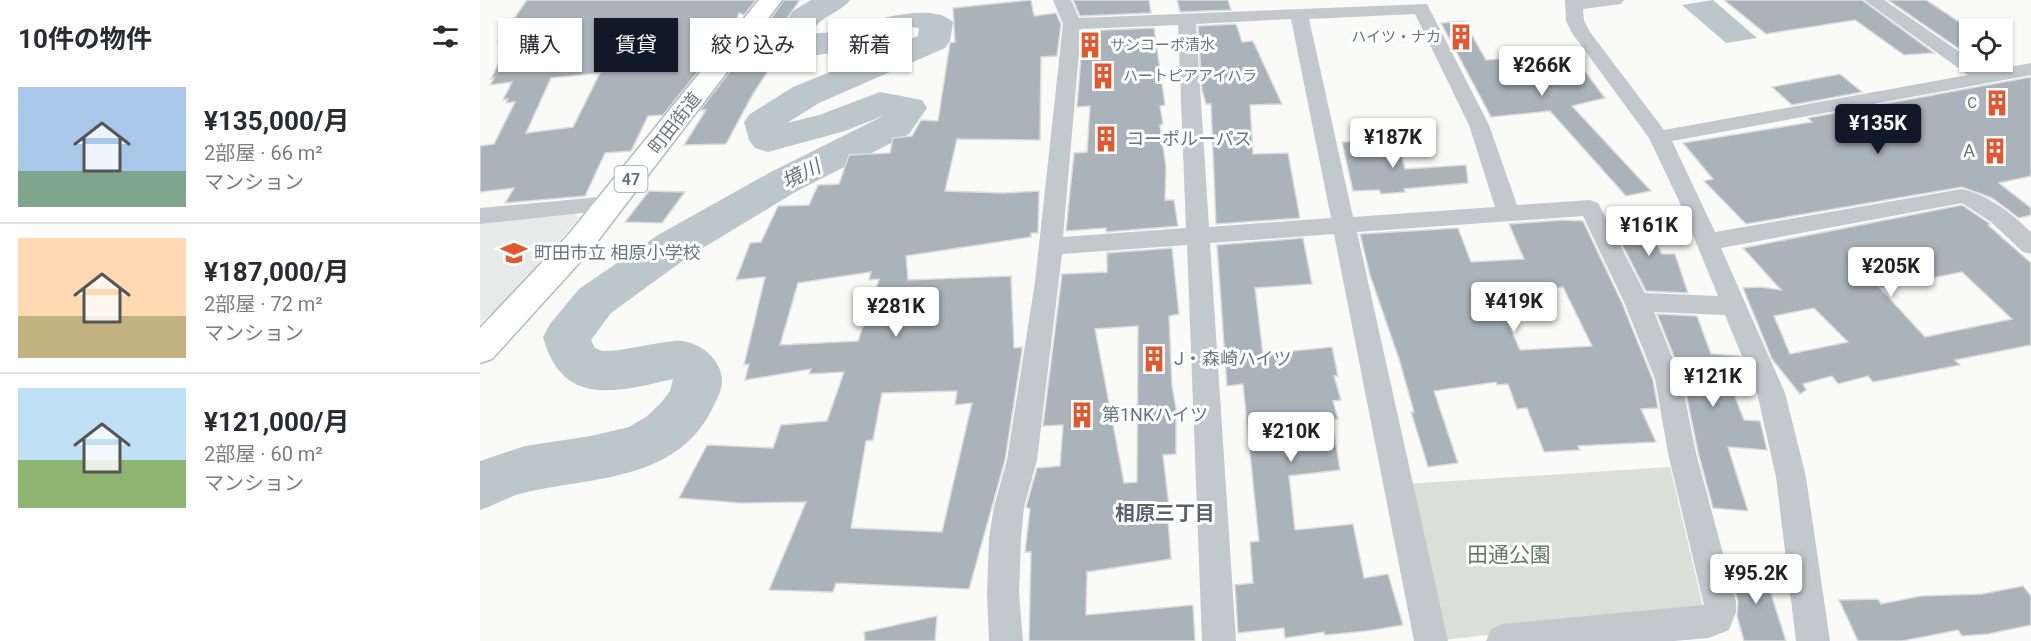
<!DOCTYPE html>
<html lang="ja">
<meta charset="utf-8">
<style>
:root{--surface:#fff;--page:#f7f7f7;--text:#2b2b33;--muted:#7c7c81;--line:#e1e1e2;--accent:#111827}
body{margin:0;font-family:Roboto,"Noto Sans JP",sans-serif;background:var(--page);color:var(--text);height:100vh;display:flex;flex-direction:column;font-size:22px;white-space:nowrap}
*{box-sizing:border-box;margin:0}
p{font-size:20px;color:var(--muted)}
.icon{flex:none;width:33px;height:33px;fill:none;stroke:currentColor;stroke-width:2;stroke-linecap:round;stroke-linejoin:round}
.map{position:relative;flex:1;overflow:hidden}
.panel{display:flex;flex-direction:column;background:var(--surface);width:480px}
.panel>*{flex:none}
.top-card{position:absolute;left:18px;top:18px;width:570px;height:54px;display:flex;gap:12px}
.buttons{position:absolute;left:1479px;top:18px;display:grid;gap:12px}
.buttons a{display:grid;place-items:center;width:54px;height:54px;border-radius:0px;background:var(--surface);box-shadow:0 2px 4px #0004;font-size:30px}
.price{position:absolute;translate:-50% -51px;padding:0 14px;border-radius:6px;background:#fff;color:#222;font-size:20px;line-height:39px;filter:drop-shadow(0 2px 3px #0008)}
.price::after{content:'';position:absolute;left:50%;top:36px;width:18px;height:14px;margin-left:-9px;background:inherit;clip-path:polygon(0 0,100% 0,50% 100%)}
.price.current{background:var(--accent);color:#fff}
ul{padding:0;list-style:none}
li{display:flex;align-items:center;gap:18px;height:150px;padding:0 18px}
li+li{border-top:2px solid var(--line)}
li span{display:grid;place-items:center;flex:none;width:168px;height:120px;border-radius:0px;color:#555}
li>.icon{margin-inline-start:auto}
span .icon{width:72px;height:72px;fill:#fffc;stroke-width:1}
li b{font-size:26px}
h2{display:flex;justify-content:space-between;align-items:center;height:72px;padding:0 18px;font-size:26px}
.tag{padding:0 21px;border-radius:0px;background:var(--surface);box-shadow:0 2px 4px #0004;font-size:21px;line-height:54px}
.tag.current{background:var(--accent);color:#fff}
main{display:flex;flex:1;min-height:0}
.map>svg:first-child{display:block}
.built{fill:#e8e9e9}
.green{fill:#dadfd7}
.water{fill:#bbc7cb}
.lines{fill:none;stroke-linecap:round;stroke-linejoin:round}
.river{fill:#bbc7cb;fill-rule:evenodd}
.building{fill:#aab3b9;stroke:#dcdcda;stroke-width:1.5;fill-rule:evenodd}
.primary-casing{stroke:#b5babe;stroke-width:3}
.street{fill:#c3c8cc;fill-rule:evenodd}
.primary{fill:#fff;fill-rule:evenodd}
.labels{text-anchor:middle;stroke-width:6;stroke-linejoin:round;paint-order:stroke}
.far-poi-label{font-size:15px;fill:#657683;stroke:#fff;text-anchor:end}
.shield{fill:#fff;stroke:#939fa8;stroke-width:1.5}
.shield-label{font-size:16px;font-weight:bold;fill:#657683}
.street-label{font-size:18px;fill:#657683;stroke:#fff}
.poi-label{font-size:18px;fill:#657683;stroke:#fff;text-anchor:start}
.water-label{font-size:20px;font-style:italic;fill:#60757c;stroke:#fff}
.neighbourhood-label{font-size:20px;font-weight:bold;fill:#57646e;stroke:#fff}
.near-park-label{font-size:21px;fill:#687a64;stroke:#fff}
</style>
<main>
<section class="panel">
<h2>10件の物件<svg class="icon" aria-label="filters" viewBox="0 0 24 24"><path d="M4 7h16M4 17h16"/><circle cx="9" cy="7" r="2"/><circle cx="15" cy="17" r="2"/></svg></h2>
<ul>
<li><span style="background:linear-gradient(#a9c7e8 70%,#7fa58c 0)"><svg class="icon" aria-label="home" viewBox="0 0 24 24"><path d="M3 11l9-7 9 7M6 9v11h12V9"/></svg></span><div><b>¥135,000/月</b><p>2部屋 · 66 m²</p><p>マンション</p></div></li>
<li><span style="background:linear-gradient(#ffd9b3 65%,#c2b280 0)"><svg class="icon" aria-label="home" viewBox="0 0 24 24"><path d="M3 11l9-7 9 7M6 9v11h12V9"/></svg></span><div><b>¥187,000/月</b><p>2部屋 · 72 m²</p><p>マンション</p></div></li>
<li><span style="background:linear-gradient(#bfe0f5 60%,#8fb573 0)"><svg class="icon" aria-label="home" viewBox="0 0 24 24"><path d="M3 11l9-7 9 7M6 9v11h12V9"/></svg></span><div><b>¥121,000/月</b><p>2部屋 · 60 m²</p><p>マンション</p></div></li>
</ul>
</section>
<div class="map">
<svg width="1551" height="641" viewBox="0 0 1551 641">
<rect width="100%" height="100%" fill="#fafaf8"/>
<path class="built" d="M94,213L99,218L42,284L0,324V222Z"/>
<path class="green" d="M1190,467L1224,611L963,640L926,484Z"/>
<path class="water" d="M1233,0L1277,38L1246,43L1202,5Z"/>
<g class="lines">
<path class="river" d="M331,0H370C361,13 335,18 333,33C341,33 349,33 356,31C385,23 450,0 473,22L470,41L465,48L339,103L307,123L339,115L400,92L442,100L447,108L429,134L317,191L208,257L131,313L111,340L115,348L122,351C147,351 170,343 195,341C216,339 242,358 242,381C242,391 236,401 231,411C195,482 109,477 43,493C28,497 14,505 0,510V461L45,446L111,436L149,427L166,417L181,403L190,391L193,379C137,392 82,408 63,337L70,324L99,289L178,235L289,173L405,115L365,131L288,152L275,148L269,140L264,122L270,114L313,87L438,36L439,28L432,27C402,32 343,67 313,51C307,48 301,40 297,34L313,11Z"/>
</g>
<path class="building" d="M47,0H276L264,15L259,13L255,26L183,115L168,116L151,151L125,153L105,196L25,203L34,188L0,192V146L14,144L35,102L26,103L28,99L23,100L32,82L10,85L14,78L11,79L28,43H20L22,40L18,41ZM120,73L93,127L46,133L71,78Z
M304,0H320L303,24L296,29L286,25Z
M551,0L554,16L576,13L581,24L577,56L561,57L560,140L477,139L465,191L523,193L559,191L558,233H551V237L426,256L428,280L531,276L534,348L542,347V351L525,460L489,589L356,583L353,592L289,590L326,502L260,503L199,498L227,445L293,448L301,425L347,421L364,372L329,374L331,369L265,380L269,364L264,365L285,277L256,280L270,243L281,242L298,206L329,205L338,185L359,184L369,155L410,153L413,138L432,136L441,120L458,121L470,43L475,42L473,8ZM391,272L389,280L399,279L386,324H384L378,341L300,345L318,283ZM477,391L475,405L492,403L462,532L371,528L386,441L393,440L402,393Z
M593,0H669L671,13L600,16Z
M697,0H748L751,10L700,12Z
M1244,0H1382L1454,53L1424,55L1375,20L1286,34Z
M1408,0H1446L1490,29V46L1478,48Z
M984,21L1006,60L1091,53L1125,98L1092,106L1171,191L1146,196L1070,111L1011,117L961,23Z
M756,24L762,42L773,41L802,104L770,105L773,154L808,153L820,218L736,224L731,104H726L722,90L718,26Z
M674,28L685,105L680,106L683,124L680,125L686,167L685,200H694L698,226L626,232V228L586,231L594,153L607,152L610,106L597,107L603,31Z
M255,65H292L273,94L246,144L204,145L226,110H220Z
M1360,74L1382,92L1312,105L1292,87Z
M1551,77V176L1519,183L1551,208V215L1539,218L1512,198L1482,187L1266,224L1224,181L1233,179L1203,143L1332,122L1328,118Z
M918,140L925,169L986,165L988,183L924,189L925,192L901,194L899,190L873,191L862,142Z
M169,191L205,192L182,223L145,222Z
M1482,205L1510,224L1508,225L1551,263V345L1475,360L1480,365L1393,382L1388,376L1358,384L1352,376L1323,384L1326,390L1320,394L1292,359L1263,288L1281,287L1301,290L1263,248ZM1482,272L1532,319L1445,337L1400,288ZM1334,308L1368,342L1310,354L1294,316Z
M1162,218L1182,254H1195L1208,293L1166,291L1129,219Z
M1083,220L1103,221L1142,303L1173,380L1178,408L1161,409L1176,442L1098,446L1100,450L1064,452L1047,408L1037,409L1028,384L1017,385L1016,382L954,391L978,463L948,467L931,412H934L919,359L890,275L880,234L978,228L991,262L1044,259L1029,224ZM1083,287L1112,346L1040,350L1015,293Z
M823,238L832,284L775,288L783,354L852,347L858,376H854L861,400L853,401L858,419L852,420L860,470L809,476L815,530L873,524L884,578L908,574L923,625L887,631L845,635L844,632L805,638L804,628L758,633L755,585L773,583L770,542L779,541L763,384L747,386L737,245Z
M692,248L699,314L689,316L692,386L696,408V454L683,455L689,507H687L691,559L607,572L606,615L713,605L715,641H549L551,552H545L550,509L546,507L557,468L580,466L583,425L563,426L582,274L627,272V253ZM658,326L657,482L644,483L615,329Z
M1177,314L1217,316L1231,354L1259,356L1267,381L1248,379L1264,420L1280,421L1287,450L1248,447L1268,511L1233,508L1218,452L1203,379Z
M1248,565L1283,568L1306,641H1264L1257,616L1258,601Z
M1543,586L1551,596V625L1508,634L1482,636L1478,630L1422,641H1378L1359,600L1398,599L1401,604L1441,596L1502,594Z
M457,616L455,641H385L384,632Z"/>
<g class="lines">
<g class="primary-casing">
<path id="primary" d="M279,0H302L110,251L12,359L0,363V328L88,235Z"/>
</g>
<path class="street" d="M573,0H591L599,18L947,4L1009,125L1037,205L1110,200L1118,203L1165,293L1238,296L1199,201L1169,138L1092,33L1086,21L1085,0H1144L1141,4L1103,9L1104,21L1110,32L1184,130L1488,75L1384,0H1404L1490,59V62H1494L1508,71L1551,63V75L1192,141L1235,232L1482,189C1510,196 1530,212 1551,232V254L1543,252L1511,222L1482,203L1241,248L1305,393L1326,477L1350,641H1316L1296,477L1277,393L1245,315L1174,312L1201,379L1216,453L1256,602V612L1249,630L1229,638L1194,641H1006L1011,629L1023,624L1224,605L1188,453L1175,379L1144,302L1103,216L877,232L968,641H934L854,234L730,243L756,641H722L707,245L582,254L557,460L544,507L541,538L539,594L543,641H509L507,594L509,538L514,507L527,460L555,282L583,24ZM935,14L989,125L1015,207L873,217L829,19ZM811,19L851,218L729,227L716,24ZM698,25L706,228L583,237L601,29Z
M131,196L139,199L142,204L139,209L0,224V208Z"/>
<use href="#primary" class="primary"/>
</g>
<defs>
<g id="building-bare" transform="scale(2.07)"><path d="M-4-6H4V6H1V3H-1V6H-4ZM-2.5-4.3h1.7v1.8h-1.7ZM.8-4.3h1.7v1.8H.8ZM-2.5-1h1.7V.8h-1.7ZM.8-1h1.7V.8H.8Z" fill="#e4572e" stroke="#fff" stroke-width="2.5" paint-order="stroke"/></g>
<g id="school-bare" transform="scale(2.07)"><path d="M0-5L7-2L0 1L-7-2ZM-4 1L0 2.5L4 1V4Q0 6-4 4Z" fill="#e4572e" stroke="#fff" stroke-width="2.5" paint-order="stroke"/></g>
</defs>
<g fill-rule="evenodd">
<use href="#building-bare" x="981" y="37"/>
<use href="#building-bare" x="610" y="45"/>
<use href="#building-bare" x="623" y="76"/>
<use href="#building-bare" x="1517" y="103"/>
<use href="#building-bare" x="626" y="139"/>
<use href="#building-bare" x="1515" y="151"/>
<use href="#school-bare" x="34" y="253"/>
<use href="#building-bare" x="674" y="359"/>
<use href="#building-bare" x="602" y="415"/>
</g>
<g class="labels">
<g class="far-poi-label">
<text x="961" y="42">ハイツ・ナカ</text>
<text x="630" y="50" text-anchor="start">サンコーポ清水</text>
<text x="643" y="81" text-anchor="start">ハートピアアイハラ</text>
<text x="1497" y="108">C</text>
</g>
<rect class="shield" x="134.5" y="166" width="33" height="26" rx="4.5"/>
<g class="shield-label">
<text x="151" y="185">47</text>
</g>
<g class="street-label">
<text transform="translate(195 123) rotate(-52)" y="6">町田街道</text>
</g>
<g class="poi-label">
<text x="646" y="145">コーポルーパス</text>
<text x="1495" y="157" text-anchor="end">A</text>
<text x="54" y="259">町田市立 相原小学校</text>
<text x="694" y="365">J・森崎ハイツ</text>
<text x="622" y="421">第1NKハイツ</text>
</g>
<g class="water-label">
<text transform="translate(321 174) rotate(-27)" y="7">境川</text>
</g>
<g class="neighbourhood-label">
<text x="685" y="520">相原三丁目</text>
</g>
<g class="near-park-label">
<text x="1029" y="562">田通公園</text>
</g>
</g>
</svg>
<div class="buttons">
<a><svg class="icon" aria-label="locate" viewBox="0 0 24 24"><circle cx="12" cy="12" r="6"/><path d="M12 2v4M12 18v4M2 12h4M18 12h4"/></svg></a>
</div>
<b class="price" style="left:1062px;top:97px">¥266K</b>
<b class="price current" style="left:1398px;top:155px">¥135K</b>
<b class="price" style="left:913px;top:169px">¥187K</b>
<b class="price" style="left:1169px;top:257px">¥161K</b>
<b class="price" style="left:1411px;top:298px">¥205K</b>
<b class="price" style="left:1034px;top:333px">¥419K</b>
<b class="price" style="left:416px;top:338px">¥281K</b>
<b class="price" style="left:1233px;top:408px">¥121K</b>
<b class="price" style="left:811px;top:463px">¥210K</b>
<b class="price" style="left:1276px;top:605px">¥95.2K</b>
<div class="top-card">
<a class="tag">購入</a>
<a class="tag current">賃貸</a>
<a class="tag">絞り込み</a>
<a class="tag">新着</a>
</div>
</div>
</main>
